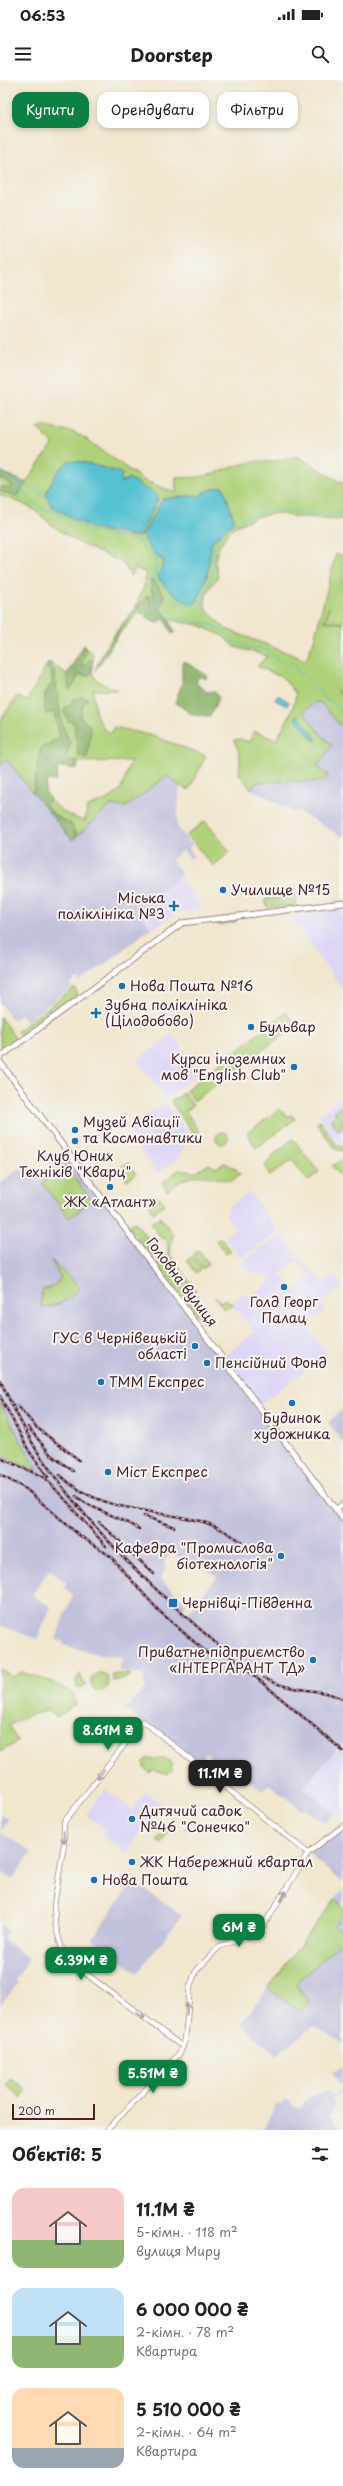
<!DOCTYPE html>
<html lang="uk">
<meta charset="utf-8">
<style>
:root{--surface:#fff;--page:#f6f6f6;--text:#222;--muted:#767676;--accent:#0b8043}
body{margin:0;font-family:"Playpen Sans",sans-serif;background:var(--page);color:var(--text);height:100vh;display:flex;flex-direction:column;font-size:15px;white-space:nowrap}
*{box-sizing:border-box;margin:0}
p{font-size:13px;color:var(--muted)}
.icon{flex:none;width:22px;height:22px;fill:none;stroke:currentColor;stroke-width:2;stroke-linecap:round;stroke-linejoin:round}
.map{position:relative;height:2050px;overflow:hidden}
.details{display:flex;flex-direction:column;background:var(--surface);flex:1}
.details>*{flex:none}
.banner{position:absolute;left:12px;top:12px;width:319px;height:36px;display:flex;gap:8px}
.scale{position:absolute;left:12px;bottom:10px;width:83px;box-sizing:border-box;padding-left:4px;border:2px solid #4a1f2b;border-top:0;font-size:11px;line-height:14px;white-space:nowrap;color:#4a1f2b;-webkit-text-stroke:3px #f6f6f2;paint-order:stroke}
.price{position:absolute;translate:-50% -34px;padding:0 9px;border-radius:8px;background:var(--accent);color:#fff;font-size:13px;line-height:26px;filter:drop-shadow(0 1px 2px #0008)}
.price::after{content:'';position:absolute;left:50%;top:24px;width:12px;height:9px;margin-left:-6px;background:inherit;clip-path:polygon(0 0,100% 0,50% 100%)}
.price.current{background:#222;color:#fff}
ul{padding:0;list-style:none}
li{display:flex;align-items:center;gap:12px;height:100px;padding:0 12px}
li span{display:grid;place-items:center;flex:none;width:112px;height:80px;border-radius:12px;color:#555}
li>.icon{margin-inline-start:auto}
span .icon{width:48px;height:48px;fill:#fffc;stroke-width:1}
li b{font-size:17px}
h2{display:flex;justify-content:space-between;align-items:center;height:48px;padding:0 12px;font-size:17px}
.pill{padding:0 14px;border-radius:12px;background:var(--surface);box-shadow:0 2px 6px #0003;font-size:14px;line-height:36px}
.pill.current{background:var(--accent);color:#fff}
.status{display:flex;justify-content:space-between;align-items:center;height:28px;padding:0 20px;background:var(--surface);direction:ltr}
.status svg{height:11px;fill:currentColor}
header{display:flex;justify-content:space-between;align-items:center;height:52px;padding:0 12px;background:var(--surface);font-size:18px;font-weight:700}
.map>svg:first-child{display:block}
.built{fill:#ddd5f6;fill-rule:evenodd}
.industrial{fill:#c2c1dc;fill-rule:evenodd}
.green{fill:#afd179;stroke:#7c7852;fill-rule:evenodd}
.forest{fill:#8bb369;stroke:#6a694a}
.water{fill:#56c1d1;stroke:#50707e}
.lines{fill:none;stroke-linecap:round;stroke-linejoin:round}
.stream{stroke:#56c1d1;stroke-width:1}
.secondary-casing{stroke:#9e827c;stroke-width:6}
.primary-casing{stroke:#9e827c;stroke-width:7}
.secondary{stroke:#fff;stroke-width:4.5}
.primary{stroke:#fff;stroke-width:5}
.rail-casing{stroke:#4a1f2b;stroke-width:2.5}
.rail{stroke:#f6f6f2;stroke-width:1;stroke-dasharray:3;stroke-linecap:butt}
.oneway{stroke:#ae9aa0}
.poi-dot{fill:#1f6fb2;stroke:#f6f6f2;stroke-width:1.5}
.labels{text-anchor:middle;stroke-width:4;stroke-linejoin:round;paint-order:stroke}
.poi-label{font-size:14px;fill:#4a1f2b;stroke:#f6f6f2;text-anchor:start}
.street-label{font-size:14px;fill:#4a1f2b;stroke:#f6f6f2}
</style>
<div class="status"><b>06:53</b><svg viewBox="0 0 49 12"><path d="M0 12V9h3v3zM5 12V6h3v6zM10 12V3h3v9zM15 12V0h3v12zM26 1h20v11H26zM47 4h2v5h-2z"/></svg></div>
<header><svg class="icon" aria-label="menu" viewBox="0 0 24 24"><path d="M4 6h16M4 12h16M4 18h16"/></svg>Doorstep<svg class="icon" aria-label="search" viewBox="0 0 24 24"><circle cx="10" cy="10" r="6"/><path d="M15 15l6 6"/></svg></header>
<div class="map">
<svg width="343" height="2050" viewBox="0 0 343 2050">
<rect width="100%" height="100%" fill="#f6f6f2"/>
<filter id="ink" filterUnits="userSpaceOnUse"><feTurbulence type="fractalNoise" baseFrequency=".025" numOctaves="2"/><feDisplacementMap in="SourceGraphic" scale="8" xChannelSelector="R" yChannelSelector="G"/><feConvolveMatrix kernelMatrix="1 2 1 2 8 2 1 2 1" color-interpolation-filters="sRGB"/></filter>
<filter id="wash" filterUnits="userSpaceOnUse"><feTurbulence type="fractalNoise" baseFrequency=".012" numOctaves="4" result="noise"/><feDisplacementMap in="SourceGraphic" scale="16" xChannelSelector="R" yChannelSelector="G"/><feGaussianBlur stdDeviation="0.9" result="paint"/><feColorMatrix in="noise" values="0 0 0 0 0 0 0 0 0 0 0 0 0 0 0 0 0 1.4 0 .05"/><feComposite in="paint" operator="in"/></filter>
<g filter="url(#wash)">
<rect width="100%" height="100%" fill="#f1e6ce"/>
<path class="built" d="M179,797L198,823L199,829L198,831L177,832L153,850L140,832L159,818L157,813Z
M343,830V910L290,836Z
M172,954L200,992L166,1018L137,980Z
M343,1016V1064L332,1055L318,1036Z
M165,1022L189,1054L178,1079L157,1094L127,1051Z
M250,1112L278,1151L241,1178L224,1157L235,1149L226,1136L228,1128Z
M281,1154L301,1180L324,1201L334,1194L343,1208L320,1223L326,1231L306,1245L327,1274L259,1325L224,1276L255,1252L234,1227V1219H239L240,1214L251,1217L270,1202L267,1196L253,1193L241,1183ZM296,1181L311,1193V1197L295,1209L280,1194Z
M337,1668L343,1673V1734L334,1733L304,1707Z
M106,1710L132,1729L145,1712L162,1724L126,1773L101,1755L106,1749L86,1735L94,1723Z"/>
<path class="industrial" d="M316,622L321,623L343,649V757L296,730L294,732L251,709L257,702L324,701L328,695L317,687L332,665L320,653L303,631Z
M7,680L72,760L111,725L126,727L167,696L180,706L177,746L192,765L189,767L193,777L191,779L183,770L171,779L181,793L179,797L158,813L159,818L140,832L151,848L81,902L78,899L74,901L70,905L72,907L27,941L21,934L13,940L0,923V685Z
M70,1074L343,1439V1673L337,1668L304,1707L334,1733L325,1743L304,1728L301,1730L269,1704L262,1711L238,1690L232,1696L206,1673L197,1685L125,1629L145,1608L143,1594L119,1591L122,1577L99,1575L63,1565L64,1562L56,1560L63,1538L73,1516L64,1507L67,1503L49,1490L32,1515L51,1527L37,1559L0,1546V1375L35,1391L37,1390L0,1324V1103L18,1089L42,1096ZM172,1472L194,1490L200,1483L217,1497L188,1533L182,1529L186,1524L160,1498L166,1489L164,1481Z
M343,1329V1363L328,1342Z
M0,1734L8,1739L0,1752L32,1772L12,1799L2,1792L0,1794Z
M343,1746V1803L308,1773Z
M133,1801L182,1836L137,1893L92,1859Z
M343,1809V1826L335,1819Z
M343,1834V1853L333,1846Z
M0,1845L8,1851L3,1859L29,1879L15,1900L18,1903L0,1926Z
M343,1860V1964L314,1946L276,1975L241,1944L268,1908L301,1932L309,1923L296,1904Z
M343,1986V2006L332,1992Z
M329,2011L335,2027L331,2028L333,2032L329,2036L338,2047L335,2050H263L276,2024L280,2026L285,2019L301,2029L308,2017Z"/>
<path class="green" d="M41,346L73,352L85,358L143,400L176,413V397C213,401 227,384 260,381C264,381 268,382 272,382C281,380 289,376 299,377L340,402L343,401V439L297,437L277,433L256,437L230,449L218,469L215,480L218,497C210,507 204,515 205,528L226,549L306,580L314,560L336,474L343,476V543L326,541L329,527L324,541L343,544V616L336,609L343,617V649L321,623L316,622L303,631L320,653L332,665L317,687L328,695L324,701L257,702L251,709L239,694L240,675L234,660L241,659L249,662L254,651L276,660C284,645 294,631 296,614L283,598L257,586L268,576L234,567L223,556L199,545L169,540L160,529L164,515L151,508L155,525L153,527L148,515L135,528L144,506L146,493L136,488L131,496L123,483L83,465L57,449L33,429L21,423L0,415V411L11,414L19,412L53,364L38,349ZM69,381L82,382L122,393L121,402L129,398L156,415L158,419L140,456C117,460 52,437 46,413L58,391ZM223,407L234,440L212,462L207,496L195,524C180,516 167,511 158,496L164,482L154,474L142,456L163,419L196,415L201,417L203,412Z
M0,398L12,404L11,410L0,406Z
M86,567L93,574C94,580 91,587 93,593C95,602 111,608 119,610H93L96,635L105,651L112,652L114,647L154,656L206,676L189,710L180,706L167,696L126,727L111,725L77,756L76,752L54,735L46,725L50,720C61,731 70,737 85,741L87,727C100,722 117,719 123,704C126,697 127,689 131,681L78,682L66,677L70,663L62,645L54,591L49,582L67,594L71,609L79,595L87,596L83,586L81,585ZM83,624L80,637L86,642L89,663L87,678L74,642L68,641L65,627Z
M46,586L51,592L52,604L44,614L54,632L60,658L40,671L33,713L7,680L0,685V641L17,616L27,621Z
M205,741L230,772L213,786L187,755Z
M295,814L297,826L267,827L265,819L281,818V816Z
M236,839V842L218,845L216,843Z
M74,908L78,914L21,957L17,951Z
M286,932L296,945L194,1021L186,1010Z
M0,937L17,960L3,970L0,966Z
M184,1012L193,1026L186,1031L199,1053L195,1056L171,1022Z
M343,1025V1046L338,1050L331,1039L337,1035L334,1032Z
M280,1029L286,1036L292,1035L295,1039L256,1068L247,1053Z
M319,1041L338,1066L343,1067V1071L337,1070L316,1044Z
M216 1058a6 6 0 1 1 12 0a6 6 0 1 1-12 0Z
M293,1059L319,1092L308,1101L292,1080L270,1096L265,1086L275,1073Z
M341,1080L343,1083V1099L332,1086Z
M128,1082L136,1094L127,1101L118,1090Z
M225,1083L236,1089L240,1094L232,1101C198,1095 195,1090 167,1111L162,1103L178,1090L196,1092L209,1084L215,1088Z
M65,1086L92,1121L69,1138L42,1103Z
M160,1117L165,1124L153,1133L149,1126Z
M160,1137L173,1154L170,1175L196,1211L182,1219L157,1185L168,1176V1163L165,1158L162,1159L151,1143Z
M135,1142L157,1170L151,1175L128,1146Z
M221,1158L231,1171L226,1174L216,1161Z
M199,1170L209,1184L203,1189L193,1174Z
M192,1176L201,1189L196,1193L187,1180Z
M51,1180L79,1206C77,1216 54,1229 44,1226L42,1228L40,1223L43,1209C50,1210 58,1204 60,1197Z
M194,1215L211,1237L203,1243L186,1220Z
M215,1216L220,1222L225,1219L234,1225L224,1230Z
M0,1323L37,1390L35,1391L0,1375Z
M0,1590L14,1597L21,1592L52,1602L74,1614L76,1624L57,1637L48,1631C33,1634 21,1637 9,1646L18,1662L0,1672Z
M91 1602a9 9 0 1 1 18 0a9 9 0 1 1-18 0Z
M79,1594L86,1605L77,1609L76,1601Z
M112,1594H130V1596L114,1601Z
M146,1679H166L173,1684L171,1687L173,1689L168,1694L153,1690L150,1693L143,1687L145,1685L142,1683Z
M160,1743L170,1751L161,1763L157,1760L164,1751Z
M335,1819L343,1826V1834L334,1846L343,1853V1860L296,1904L309,1923L300,1932L268,1908Z
M11,1998L27,2010L21,2018L6,2005Z"/>
<path class="forest" d="M0,391L26,403L18,416L0,411V406L11,409L12,406L0,398Z
M150,500H154L164,515L160,529L169,540L175,552L172,554L165,540L162,539L158,544L139,532L120,553L95,591C105,562 127,537 148,515L153,527L155,525Z
M84,565L86,571L81,585L83,586L90,579L93,581L90,595H79L71,609H69L67,594Z
M184,581L208,596L206,599L199,596L196,603L207,612L214,611L219,618L210,636L192,635L175,622L182,604V583Z
M49,582L54,591L62,645L70,663L66,677L78,682L77,689L58,687L56,701L47,700L45,711L50,720L46,725L54,735L71,744L77,756L72,760L33,713L41,668L60,658L54,632L46,634C43,621 44,615 52,604L51,592L46,586Z
M83,617L88,619L83,624L80,637L89,645L91,651L87,678L78,675L74,642L68,641L64,632L65,627L71,625L73,619Z"/>
<path class="water" d="M69,381L82,382L122,393L121,403L129,398L157,415L158,419L139,456L92,448L51,426L46,413L58,391Z
M221,407L224,408L234,441L212,462L207,496L197,522L191,524C179,518 164,509 158,496L164,481L154,474L142,456L163,419L197,415L201,417L203,412Z
M278,615L289,622L287,626L275,620Z
M298,635L317,660L314,661L295,638Z"/>
<g class="lines">
<path class="stream" d="M0,393L47,416
M13,399C22,409 35,430 51,430L88,450L106,455L133,459L141,463L148,474L156,480L158,484L155,495L172,518L175,522L199,527L212,497L214,467L224,450L247,437L272,429L322,434H343
M156,476L152,502L160,526L168,537L210,544L229,555L235,563C245,567 256,567 266,570C272,572 274,581 281,582C288,582 291,582 297,586L298,592L303,596
M306,597L319,610L324,619L331,621L343,632
M326,2020L340,2012
M309,2030L324,2021"/>
</g>
</g>
<g filter="url(#ink)">
<g class="lines">
<g class="secondary-casing">
<path id="secondary" d="M336,1429L343,1424
M183,1967L64,1877L55,1843L54,1825L64,1764V1742L143,1641L308,1773
M107,2050L180,1973L185,1960L190,1906L196,1891L220,1866L247,1857L264,1845L308,1773L343,1746"/>
</g>
<g class="primary-casing">
<path id="primary" d="M0,977L182,843L343,823
M0,982L343,1439"/>
</g>
<use href="#secondary" class="secondary"/>
<use href="#primary" class="primary"/>
<g class="rail-casing">
<path id="rail" d="M0,1300C13,1327 26,1355 43,1380C121,1494 239,1581 343,1671
M0,1316L29,1371L48,1397
M17,1325L36,1347L79,1380
M28,1347L51,1375L73,1391
M0,1378L44,1397L75,1430
M0,1395L26,1409L79,1455L110,1476L159,1531L208,1574
M60,1395C97,1432 152,1429 200,1441C215,1445 228,1453 241,1461
M76,1416C94,1432 119,1435 139,1449
M71,1427L106,1466
M144,1436L174,1447
M99,1442L154,1494
M264,1598C293,1614 316,1606 343,1619"/>
</g>
<use href="#rail" class="rail"/>
</g>
<defs><path id="oneway-shaft" d="M-6 0H5M1.5-3L5.5 0L1.5 3" fill="none" stroke-width="1.6" stroke-linecap="round" stroke-linejoin="round"/></defs>
<g class="oneway">
<use href="#oneway-shaft" transform="translate(101 1694) rotate(128)"/>
<use href="#oneway-shaft" transform="translate(64 1757) rotate(88)"/>
<use href="#oneway-shaft" transform="translate(283 1816) rotate(-62)"/>
<use href="#oneway-shaft" transform="translate(187 1929) rotate(-86)"/>
<use href="#oneway-shaft" transform="translate(140 1935) rotate(37)"/>
</g>
</g>
<g class="poi-dot">
<circle cx="223" cy="810" r="4"/>
<path d="M172 820h4v4h4v4h-4v4h-4v-4h-4v-4h4z"/>
<circle cx="122" cy="906" r="4"/>
<path d="M94 927h4v4h4v4h-4v4h-4v-4h-4v-4h4z"/>
<circle cx="251" cy="947" r="4"/>
<circle cx="294" cy="987" r="4"/>
<circle cx="75" cy="1050" r="4"/>
<circle cx="75" cy="1061" r="4"/>
<circle cx="110" cy="1107" r="4"/>
<circle cx="284" cy="1207" r="4"/>
<circle cx="195" cy="1266" r="4"/>
<circle cx="207" cy="1283" r="4"/>
<circle cx="101" cy="1302" r="4"/>
<circle cx="292" cy="1323" r="4"/>
<circle cx="108" cy="1392" r="4"/>
<circle cx="281" cy="1476" r="4"/>
<rect x="168" y="1518" width="10" height="10" rx="2"/>
<circle cx="313" cy="1580" r="4"/>
<circle cx="132" cy="1739" r="4"/>
<circle cx="132" cy="1782" r="4"/>
<circle cx="94" cy="1800" r="4"/>
</g>
<g class="labels">
<g class="poi-label">
<text x="231" y="815">Училище №15</text>
<text x="165" y="823" text-anchor="end">Міська<tspan x="165" dy="16">поліклініка №3</tspan></text>
<text x="130" y="911">Нова Пошта №16</text>
<text x="105" y="930">Зубна поліклініка<tspan x="105" dy="16">(Цілодобово)</tspan></text>
<text x="259" y="952">Бульвар</text>
<text x="286" y="984" text-anchor="end">Курси іноземних<tspan x="286" dy="16">мов "English Club"</tspan></text>
<text x="83" y="1047">Музей Авіації<tspan x="83" dy="16">та Космонавтики</tspan></text>
<text x="75" y="1081" text-anchor="middle">Клуб Юних<tspan x="75" dy="16">Техніків "Кварц"</tspan></text>
<text x="110" y="1127" text-anchor="middle">ЖК «Атлант»</text>
<text x="284" y="1227" text-anchor="middle">Голд Георг<tspan x="284" dy="16">Палац</tspan></text>
<text x="187" y="1263" text-anchor="end">ГУС в Чернівецькій<tspan x="187" dy="16">області</tspan></text>
<text x="215" y="1288">Пенсійний Фонд</text>
<text x="109" y="1307">ТММ Експрес</text>
<text x="292" y="1343" text-anchor="middle">Будинок<tspan x="292" dy="16">художника</tspan></text>
<text x="116" y="1397">Міст Експрес</text>
<text x="273" y="1473" text-anchor="end">Кафедра "Промислова<tspan x="273" dy="16">біотехнологія"</tspan></text>
<text x="182" y="1528">Чернівці-Південна</text>
<text x="305" y="1577" text-anchor="end">Приватне підприємство<tspan x="305" dy="16">«ІНТЕРГАРАНТ ТД»</tspan></text>
<text x="140" y="1736">Дитячий садок<tspan x="140" dy="16">№46 "Сонечко"</tspan></text>
<text x="140" y="1787">ЖК Набережний квартал</text>
<text x="102" y="1805">Нова Пошта</text>
</g>
<g class="street-label">
<text transform="translate(182 1202) rotate(53)" y="5">Головна вулиця</text>
</g>
</g>
</svg>
<div class="scale">200 m</div>
<b class="price" style="left:108px;top:1671px">8.61M ₴</b>
<b class="price current" style="left:220px;top:1714px">11.1M ₴</b>
<b class="price" style="left:239px;top:1868px">6M ₴</b>
<b class="price" style="left:81px;top:1901px">6.39M ₴</b>
<b class="price" style="left:153px;top:2014px">5.51M ₴</b>
<div class="banner">
<a class="pill current">Купити</a>
<a class="pill">Орендувати</a>
<a class="pill">Фільтри</a>
</div>
</div>
<section class="details">
<h2>Об’єктів: 5<svg class="icon" aria-label="filters" viewBox="0 0 24 24"><path d="M4 7h16M4 17h16"/><circle cx="9" cy="7" r="2"/><circle cx="15" cy="17" r="2"/></svg></h2>
<ul>
<li><span style="background:linear-gradient(#f6c9c9 65%,#8fb573 0)"><svg class="icon" aria-label="home" viewBox="0 0 24 24"><path d="M3 11l9-7 9 7M6 9v11h12V9"/></svg></span><div><b>11.1M ₴</b><p>5-кімн. · 118 m²</p><p>вулиця Миру</p></div></li>
<li><span style="background:linear-gradient(#bfe0f5 60%,#8fb573 0)"><svg class="icon" aria-label="home" viewBox="0 0 24 24"><path d="M3 11l9-7 9 7M6 9v11h12V9"/></svg></span><div><b>6 000 000 ₴</b><p>2-кімн. · 78 m²</p><p>Квартира</p></div></li>
<li><span style="background:linear-gradient(#ffd9b3 75%,#9aa5b1 0)"><svg class="icon" aria-label="home" viewBox="0 0 24 24"><path d="M3 11l9-7 9 7M6 9v11h12V9"/></svg></span><div><b>5 510 000 ₴</b><p>2-кімн. · 64 m²</p><p>Квартира</p></div></li>
</ul>
</section>
